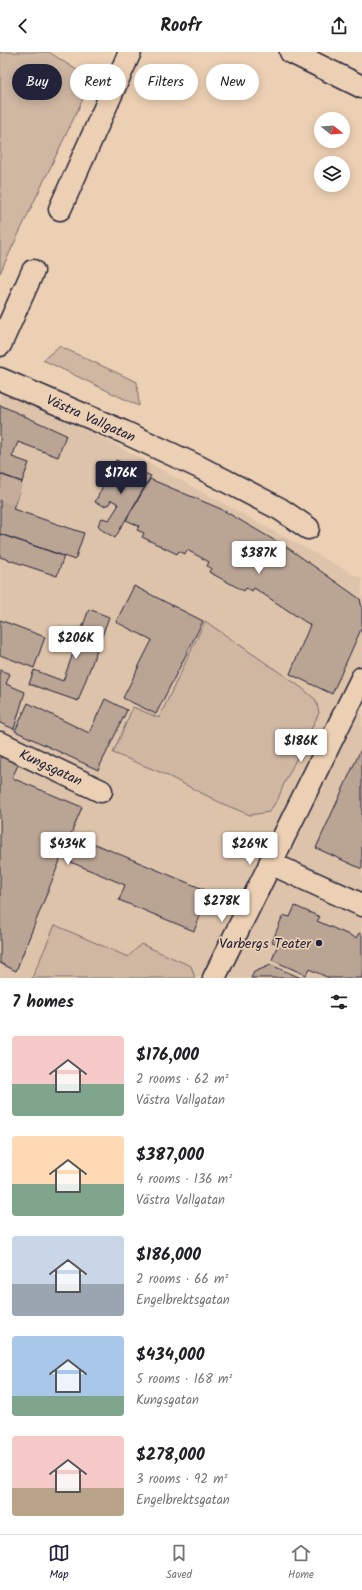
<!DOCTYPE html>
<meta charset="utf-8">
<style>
:root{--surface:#fff;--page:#f6f6f6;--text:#202124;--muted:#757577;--line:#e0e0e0;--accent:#22223b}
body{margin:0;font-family:Kalam,sans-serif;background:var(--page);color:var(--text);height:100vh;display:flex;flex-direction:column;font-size:15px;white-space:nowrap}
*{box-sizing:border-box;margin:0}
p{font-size:13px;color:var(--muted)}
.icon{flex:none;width:22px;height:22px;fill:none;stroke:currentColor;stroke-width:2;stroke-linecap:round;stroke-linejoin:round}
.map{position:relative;height:926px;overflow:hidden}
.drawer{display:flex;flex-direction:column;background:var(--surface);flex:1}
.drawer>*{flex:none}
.hud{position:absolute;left:12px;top:12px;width:338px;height:36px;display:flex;gap:8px}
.needle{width:26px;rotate:107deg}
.controls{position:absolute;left:314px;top:60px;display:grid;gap:8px}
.controls a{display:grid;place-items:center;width:36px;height:36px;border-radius:50%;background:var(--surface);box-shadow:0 2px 10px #0003;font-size:20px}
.price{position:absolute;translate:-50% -34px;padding:0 9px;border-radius:4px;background:#fff;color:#222;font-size:13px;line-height:26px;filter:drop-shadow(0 1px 2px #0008)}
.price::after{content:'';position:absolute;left:50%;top:24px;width:12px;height:9px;margin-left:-6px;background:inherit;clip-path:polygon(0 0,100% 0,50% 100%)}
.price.active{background:var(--accent);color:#fff}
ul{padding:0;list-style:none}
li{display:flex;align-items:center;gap:12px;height:100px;padding:0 12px}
li span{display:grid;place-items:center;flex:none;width:112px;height:80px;border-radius:4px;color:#555}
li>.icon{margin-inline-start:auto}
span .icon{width:48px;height:48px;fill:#fffc;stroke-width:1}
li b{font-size:17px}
h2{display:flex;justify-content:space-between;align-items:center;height:48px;padding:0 12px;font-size:17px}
.tag{padding:0 14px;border-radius:18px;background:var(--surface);box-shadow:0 2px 10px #0003;font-size:14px;line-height:36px}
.tag.active{background:var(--accent);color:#fff}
header{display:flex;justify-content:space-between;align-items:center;height:52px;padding:0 12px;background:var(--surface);font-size:18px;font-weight:700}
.tabs{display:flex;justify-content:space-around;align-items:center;height:56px;border-top:1px solid var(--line);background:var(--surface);font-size:11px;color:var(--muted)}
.tabs a{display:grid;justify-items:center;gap:2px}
.tabs .active{color:var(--accent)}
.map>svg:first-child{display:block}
.built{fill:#ddc3aa}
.green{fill:#cfb7a2;stroke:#786c6e}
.building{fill:#baa595;stroke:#22223b}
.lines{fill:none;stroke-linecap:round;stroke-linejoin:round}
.minor-tunnel{stroke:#c4ad9b;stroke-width:22;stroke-dasharray:22 11;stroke-linecap:butt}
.minor-casing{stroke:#22223b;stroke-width:25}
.minor{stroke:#ecd0b3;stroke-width:22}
.poi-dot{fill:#22223b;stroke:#ecd0b3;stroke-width:1.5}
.labels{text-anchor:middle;stroke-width:3.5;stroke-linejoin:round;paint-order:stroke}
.street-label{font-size:14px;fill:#22223b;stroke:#ecd0b3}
.poi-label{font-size:14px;fill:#22223b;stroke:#ecd0b3;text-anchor:end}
</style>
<header><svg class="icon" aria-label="back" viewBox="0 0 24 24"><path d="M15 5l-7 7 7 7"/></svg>Roofr<svg class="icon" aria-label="share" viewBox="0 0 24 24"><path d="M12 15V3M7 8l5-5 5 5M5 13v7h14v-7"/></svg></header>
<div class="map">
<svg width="362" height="926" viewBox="0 0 362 926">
<rect width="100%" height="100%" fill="#ecd0b3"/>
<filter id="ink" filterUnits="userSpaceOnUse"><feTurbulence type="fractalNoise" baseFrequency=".025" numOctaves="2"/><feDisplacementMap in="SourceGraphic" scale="8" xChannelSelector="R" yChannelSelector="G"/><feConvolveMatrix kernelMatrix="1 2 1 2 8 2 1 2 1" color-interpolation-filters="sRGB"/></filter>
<g filter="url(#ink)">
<path class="built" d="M0,330L362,527V926H0Z"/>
<path class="green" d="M0,0H49L92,28L0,221Z
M59,294L137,330L139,354L43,308Z
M205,569L302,636L316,648L319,661L283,734L278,747L269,760L250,763L223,752L162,721L113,701L133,655L159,666Z
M55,873L128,905L141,892L191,914L195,926H32Z"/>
<path class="building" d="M0,353L66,383L58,405L18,390L12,405L29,411L22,430L0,422Z
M116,408L151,424L115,486L102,478L98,473L102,466L109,468L118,454L117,451L111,448L109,452L104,454L95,450Z
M0,422L22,430L13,457L84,481L75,508L0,482Z
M150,427L221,457L291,498L360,547L362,556V575L332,642L290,622L310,573L254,536L252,539L246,536L244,539L209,520L211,516L207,514L209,510L200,505L187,498L185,502L179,499L177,502L142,485L144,481L137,478L139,474L126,468Z
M0,482L64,504L57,524L0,505Z
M134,534L203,569L156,662L123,646L152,588L116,570Z
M89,557L109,565L78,649L29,632L34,618L63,629Z
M0,568L45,585L34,616L0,603Z
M0,618L10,622L6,632L25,640L14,677L0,671Z
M105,647L127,658L98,718L15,679L28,651L89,681Z
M362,695V817L316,796Z
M0,703L19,711L12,726L82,755L71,782L210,840L194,879L119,848L125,833L61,806L16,919L0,911Z
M295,854L320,865L317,869L356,886L359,881L362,883V926H329L309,917L306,923L272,908L278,892L272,890L283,863L290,865Z
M271,913L301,926H251L254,920Z"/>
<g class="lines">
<path class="minor-tunnel" d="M0,436L18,443"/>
<g class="minor-casing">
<path id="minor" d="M291,0L362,35
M60,157L130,0
M0,293L33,219
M0,327L124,380L197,414L280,457L308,476
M0,691L101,739
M270,811L362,853
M214,926L362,626"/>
</g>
<use href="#minor" class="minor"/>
</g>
</g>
<circle class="poi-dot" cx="319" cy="891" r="4"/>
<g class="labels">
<g class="street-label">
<text transform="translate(91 366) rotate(24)" y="5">Västra Vallgatan</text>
<text transform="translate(51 715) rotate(25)" y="5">Kungsgatan</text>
</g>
<g class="poi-label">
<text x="311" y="896">Varbergs Teater</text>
</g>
</g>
</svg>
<div class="controls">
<a><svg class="needle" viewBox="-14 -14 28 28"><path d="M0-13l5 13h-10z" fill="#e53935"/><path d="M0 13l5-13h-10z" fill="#757577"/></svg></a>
<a><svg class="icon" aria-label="layers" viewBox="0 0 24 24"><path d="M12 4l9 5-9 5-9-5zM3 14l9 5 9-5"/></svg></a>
</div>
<b class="price active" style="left:121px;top:443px">$176K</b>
<b class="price" style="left:259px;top:523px">$387K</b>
<b class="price" style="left:76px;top:608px">$206K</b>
<b class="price" style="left:301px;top:711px">$186K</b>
<b class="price" style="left:68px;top:814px">$434K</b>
<b class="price" style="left:250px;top:814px">$269K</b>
<b class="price" style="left:222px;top:871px">$278K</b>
<div class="hud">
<a class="tag active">Buy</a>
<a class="tag">Rent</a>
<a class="tag">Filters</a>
<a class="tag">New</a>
</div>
</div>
<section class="drawer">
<h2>7 homes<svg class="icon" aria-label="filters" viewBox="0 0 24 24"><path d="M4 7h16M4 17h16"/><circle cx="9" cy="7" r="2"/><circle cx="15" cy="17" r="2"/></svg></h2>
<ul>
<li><span style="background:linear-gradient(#f6c9c9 60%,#7fa58c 0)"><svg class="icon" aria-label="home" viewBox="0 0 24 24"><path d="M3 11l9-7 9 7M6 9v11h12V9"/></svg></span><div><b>$176,000</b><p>2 rooms · 62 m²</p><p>Västra Vallgatan</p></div></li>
<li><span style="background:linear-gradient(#ffd9b3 60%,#7fa58c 0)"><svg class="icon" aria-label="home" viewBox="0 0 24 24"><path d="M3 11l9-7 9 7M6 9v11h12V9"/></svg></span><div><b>$387,000</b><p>4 rooms · 136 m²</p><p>Västra Vallgatan</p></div></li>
<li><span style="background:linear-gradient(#c9d6e8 60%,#9aa5b1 0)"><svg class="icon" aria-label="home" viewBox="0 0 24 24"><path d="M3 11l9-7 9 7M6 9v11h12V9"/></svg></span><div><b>$186,000</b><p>2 rooms · 66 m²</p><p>Engelbrektsgatan</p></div></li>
<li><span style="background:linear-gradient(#a9c7e8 75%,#7fa58c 0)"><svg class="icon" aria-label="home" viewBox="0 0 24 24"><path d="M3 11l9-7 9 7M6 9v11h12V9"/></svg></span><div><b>$434,000</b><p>5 rooms · 168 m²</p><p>Kungsgatan</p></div></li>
<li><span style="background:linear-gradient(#f6c9c9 65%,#b9a48a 0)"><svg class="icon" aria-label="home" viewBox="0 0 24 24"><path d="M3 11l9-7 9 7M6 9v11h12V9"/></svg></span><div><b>$278,000</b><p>3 rooms · 92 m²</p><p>Engelbrektsgatan</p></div></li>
</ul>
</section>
<nav class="tabs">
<a class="active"><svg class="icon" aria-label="map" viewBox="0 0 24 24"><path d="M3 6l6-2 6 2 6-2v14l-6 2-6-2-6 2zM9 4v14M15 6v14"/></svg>Map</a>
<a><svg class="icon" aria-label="saved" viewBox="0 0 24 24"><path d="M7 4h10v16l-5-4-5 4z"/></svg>Saved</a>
<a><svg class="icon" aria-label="home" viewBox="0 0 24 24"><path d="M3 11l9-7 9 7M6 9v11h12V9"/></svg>Home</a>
</nav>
